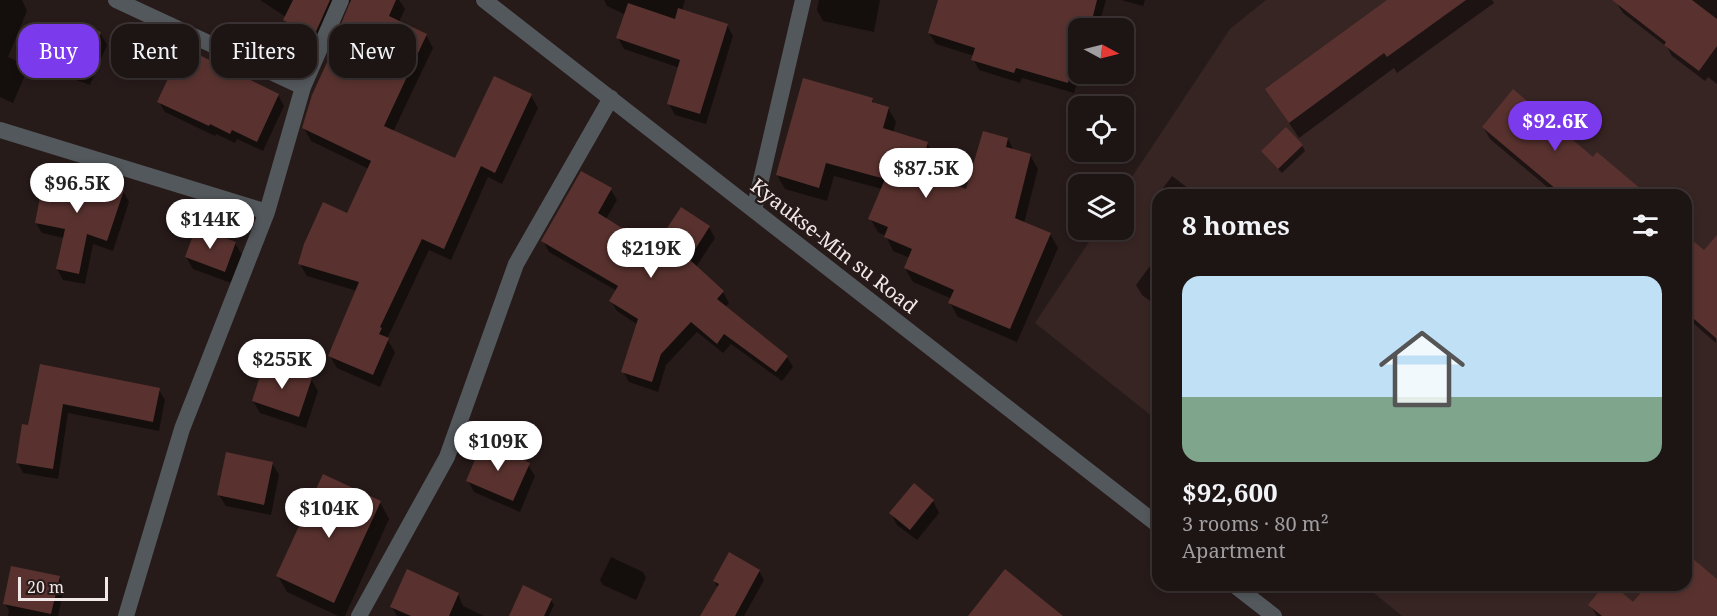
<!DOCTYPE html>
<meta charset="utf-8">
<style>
:root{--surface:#1d1414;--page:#251d1d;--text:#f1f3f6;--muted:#a09ea0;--line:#3b3334;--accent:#7c3aed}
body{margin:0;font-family:"Noto Serif",serif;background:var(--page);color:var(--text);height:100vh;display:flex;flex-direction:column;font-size:22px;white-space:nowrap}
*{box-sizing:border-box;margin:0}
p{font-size:20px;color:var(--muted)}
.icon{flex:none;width:33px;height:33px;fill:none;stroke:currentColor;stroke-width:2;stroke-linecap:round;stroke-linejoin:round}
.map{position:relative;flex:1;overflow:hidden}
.sheet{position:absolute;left:1152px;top:189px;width:540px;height:402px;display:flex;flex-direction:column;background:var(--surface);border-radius:18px;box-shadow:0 3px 9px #0003,0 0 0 2px var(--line)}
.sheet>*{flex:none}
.hud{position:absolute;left:18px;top:24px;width:570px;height:54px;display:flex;gap:12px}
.needle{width:39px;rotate:97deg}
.tools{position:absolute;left:1068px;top:18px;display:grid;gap:12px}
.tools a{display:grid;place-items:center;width:66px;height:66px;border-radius:12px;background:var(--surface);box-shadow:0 3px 9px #0003,0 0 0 2px var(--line);font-size:30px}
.scale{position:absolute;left:18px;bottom:15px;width:90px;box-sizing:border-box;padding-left:6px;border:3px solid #f1e9e8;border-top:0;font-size:16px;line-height:21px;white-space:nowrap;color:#f1e9e8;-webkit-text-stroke:4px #271b1a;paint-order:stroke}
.price{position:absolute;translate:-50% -51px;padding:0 14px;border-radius:21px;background:#fff;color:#222;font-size:20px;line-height:39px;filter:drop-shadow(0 2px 3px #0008)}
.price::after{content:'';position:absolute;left:50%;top:36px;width:18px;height:14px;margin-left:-9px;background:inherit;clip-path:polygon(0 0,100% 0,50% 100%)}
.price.current{background:var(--accent);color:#fff}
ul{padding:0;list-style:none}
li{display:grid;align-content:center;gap:12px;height:318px;padding:0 30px}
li+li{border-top:2px solid var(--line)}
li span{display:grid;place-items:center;height:186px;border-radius:18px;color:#555}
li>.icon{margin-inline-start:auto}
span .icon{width:108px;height:108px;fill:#fffc;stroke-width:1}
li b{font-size:26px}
h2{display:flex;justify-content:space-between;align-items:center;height:72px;padding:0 30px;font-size:26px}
.pill{padding:0 21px;border-radius:18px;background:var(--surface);box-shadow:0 3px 9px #0003,0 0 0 2px var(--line);font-size:21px;line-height:54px}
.pill.current{background:var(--accent);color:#fff}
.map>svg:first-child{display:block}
.built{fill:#372523}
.shadow{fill:#0007}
.building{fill:#59322f}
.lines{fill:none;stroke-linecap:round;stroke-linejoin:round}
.minor{stroke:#53585c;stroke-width:16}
.tertiary{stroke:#53585c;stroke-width:16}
.labels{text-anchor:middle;stroke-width:5;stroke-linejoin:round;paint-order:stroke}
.street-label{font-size:20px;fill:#f1e9e8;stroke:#271b1a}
</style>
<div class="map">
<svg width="1717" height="616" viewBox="0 0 1717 616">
<rect width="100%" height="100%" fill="#271b1a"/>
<path class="built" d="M1266,0H1717V616H1402L1364,585H1686V195H1158V421L1035,323L1097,230H1124V189L1230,29Z"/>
<path class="shadow" d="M0,0H22L27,11L8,57L19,62L26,73L13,103L0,97Z
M260,0H399L405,9L399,22L426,35L433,48L393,132L456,160L531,96L538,108L502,184L488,177L451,260L429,250L387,339L395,352L380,387L337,368L330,356L357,291L307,276L300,264L348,215L369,169L311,141L304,128L352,2L341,4L321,47L292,32L285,20L286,17Z
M604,0H685L682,11L727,25L733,36L706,124L675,115L669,104L680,68L624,49L618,38L626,15L607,6Z
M819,0H880L874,32L823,21L817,10Z
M990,0H1106L1098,28H1078L1080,74L1074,93L1022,78L1020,83L979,70L973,59L974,56L936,44L929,33Z
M1121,0H1145L1143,6Z
M1390,0H1492L1494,3L1397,73L1394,68L1299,138L1267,90Z
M1618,0H1717V84L1708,77L1705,81L1672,56L1667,47L1623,13L1616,2Z
M100,33L107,45L90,85L71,78L64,66Z
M278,95L284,106L263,151L237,139L235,143L216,134L215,136L165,112L159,102Z
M872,99L875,105L888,108L896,122L893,133L927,143L935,157L929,175L967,191L1008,139L1014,151L1030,155L1038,169L1024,223L1050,234L1058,248L1017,342L958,317L950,303L952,299L913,282L905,268L910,258L893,251L886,236L878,232L870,218L882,189L834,176L827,201L785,189L777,175Z
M1483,127L1593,159L1642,195H1550L1552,191L1490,139Z
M1302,145L1305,151L1282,173L1266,156Z
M1172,176L1197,195H1158V214L1152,203Z
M611,190L617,200L606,219L654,250L709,227L715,238L696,267L723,292L729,303L725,307L787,357L793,367L782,381L731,344L723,353L697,332L666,365L658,392L629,382L623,371L638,325L617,311L611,301L617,291L549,252L543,241Z
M123,191L129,202L113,251L93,244L85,284L63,280L57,269L64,238L42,233L36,223Z
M1686,237L1717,260L1716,343L1686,317Z
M235,243L242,255L231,283L193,269L186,257Z
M1158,255V307L1142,295L1136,285Z
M41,366L159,390L165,400L159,431L68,413L58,479L23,473L18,463L29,426Z
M311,379L318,391L306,428L260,413L253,401Z
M272,463L279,475L271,515L226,506L219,495Z
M528,465L535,476L520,512L474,492L468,481Z
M933,501L939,513L917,540L897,525L891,513Z
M380,502L389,519L345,616H338L287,592L278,576Z
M1686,555L1717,579V616H1597L1590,605L1606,585H1610L1633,604L1649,585H1686Z
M611,557L643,572L646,578L636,600L603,585L600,580Z
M759,571L764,580L744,616H707L718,588L714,581Z
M59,577L64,587L58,616H8L9,610L5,604Z
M458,594L463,606L484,616H397L392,607Z
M551,600L554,605L549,616H514Z"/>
<path class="building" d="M293,0H330L314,36L283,20Z
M351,0H396L389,16L427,34L384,126L455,158L494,76L532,94L495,173L481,166L444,249L422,239L380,327L382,328L379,334L389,338L373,375L328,356L359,282L298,264L304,244L323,202L347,213L371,161L302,128L312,95L334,47L332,46Z
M938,0H1097L1090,28H1078V47L1068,83L1016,68L1014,73L971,60L975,48L928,33Z
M1387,0H1466L1387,57L1384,53L1289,123L1265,89Z
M1612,0H1692L1717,19V46L1699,71L1664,45L1666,42Z
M628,3L675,19L678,8L728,24L700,114L667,104L680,60L616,38Z
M79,23L101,32L84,75L62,66Z
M183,47L279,94L257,142L232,130L230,134L210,124L209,126L157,102Z
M803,78L873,98L872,102L889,107L883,128L928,142L920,170L966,189L983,131L1008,138L1006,147L1031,154L1015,218L1051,233L1010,329L948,303L954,290L904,268L912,249L884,237L888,227L868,219L885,179L826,163L819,188L776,175Z
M1513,89L1593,157L1597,152L1648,195H1563L1482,127Z
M1286,127L1303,145L1278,169L1261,151Z
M581,171L612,188L598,213L654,248L681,207L710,226L689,259L724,291L717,299L788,356L776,372L724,334L717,344L691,322L661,354L652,382L621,372L638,319L609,301L618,286L541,241Z
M45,172L88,181V179L124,190L107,241L87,234L79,274L56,269L65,229L35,223Z
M196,227L236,242L225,272L185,257Z
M1686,235L1704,250L1717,235V339L1686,312Z
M264,363L312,378L299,417L252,401Z
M40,364L160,388L153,422L63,404L53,469L16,463L22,424L28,425Z
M482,443L530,463L513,501L466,481Z
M226,452L273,462L264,505L217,495Z
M323,474L381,501L334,603L276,576Z
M914,483L934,500L910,530L889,513Z
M729,552L760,570L735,616H700L719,584L713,581Z
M1686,553L1717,579V616H1602L1588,605L1604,585H1613L1633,602L1647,585H1686Z
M11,566L60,576L51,614L3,604Z
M407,569L459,593L449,616H411L390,607Z
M1005,569L1063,616H968Z
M523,585L552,599L544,616H509Z"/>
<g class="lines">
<path class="minor" d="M116,0L303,87
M0,130L267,212
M754,210L803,0
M126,616L182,429L267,212L303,87L341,0
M359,616L447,457L516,264L611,98"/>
<path class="tertiary" d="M484,0L1158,525
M1234,585L1274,616"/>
</g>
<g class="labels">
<g class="street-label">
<text transform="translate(834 246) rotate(38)" y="7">Kyaukse-Min su Road</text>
</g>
</g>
</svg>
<div class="tools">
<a><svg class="needle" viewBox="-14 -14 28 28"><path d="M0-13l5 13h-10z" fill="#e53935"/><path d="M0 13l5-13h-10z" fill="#a09ea0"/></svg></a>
<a><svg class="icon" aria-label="locate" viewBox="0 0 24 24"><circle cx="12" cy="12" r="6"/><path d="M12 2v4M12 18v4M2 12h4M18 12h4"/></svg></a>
<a><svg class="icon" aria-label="layers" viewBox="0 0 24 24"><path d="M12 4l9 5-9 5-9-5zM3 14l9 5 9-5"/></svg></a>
</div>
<div class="scale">20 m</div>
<b class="price current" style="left:1555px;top:152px">$92.6K</b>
<b class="price" style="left:926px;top:199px">$87.5K</b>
<b class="price" style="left:77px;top:214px">$96.5K</b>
<b class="price" style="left:210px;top:250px">$144K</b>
<b class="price" style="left:651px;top:279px">$219K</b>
<b class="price" style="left:282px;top:390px">$255K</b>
<b class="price" style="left:498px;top:472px">$109K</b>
<b class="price" style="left:329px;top:539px">$104K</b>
<div class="hud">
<a class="pill current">Buy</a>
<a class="pill">Rent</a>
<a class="pill">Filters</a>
<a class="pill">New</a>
</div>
<section class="sheet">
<h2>8 homes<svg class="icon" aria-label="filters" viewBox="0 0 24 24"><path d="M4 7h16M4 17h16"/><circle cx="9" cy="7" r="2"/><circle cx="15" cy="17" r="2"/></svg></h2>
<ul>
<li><span style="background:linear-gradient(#bfe0f5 65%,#7fa58c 0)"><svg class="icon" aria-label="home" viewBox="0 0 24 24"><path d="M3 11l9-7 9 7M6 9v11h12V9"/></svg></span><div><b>$92,600</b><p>3 rooms · 80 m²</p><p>Apartment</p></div></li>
</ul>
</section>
</div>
